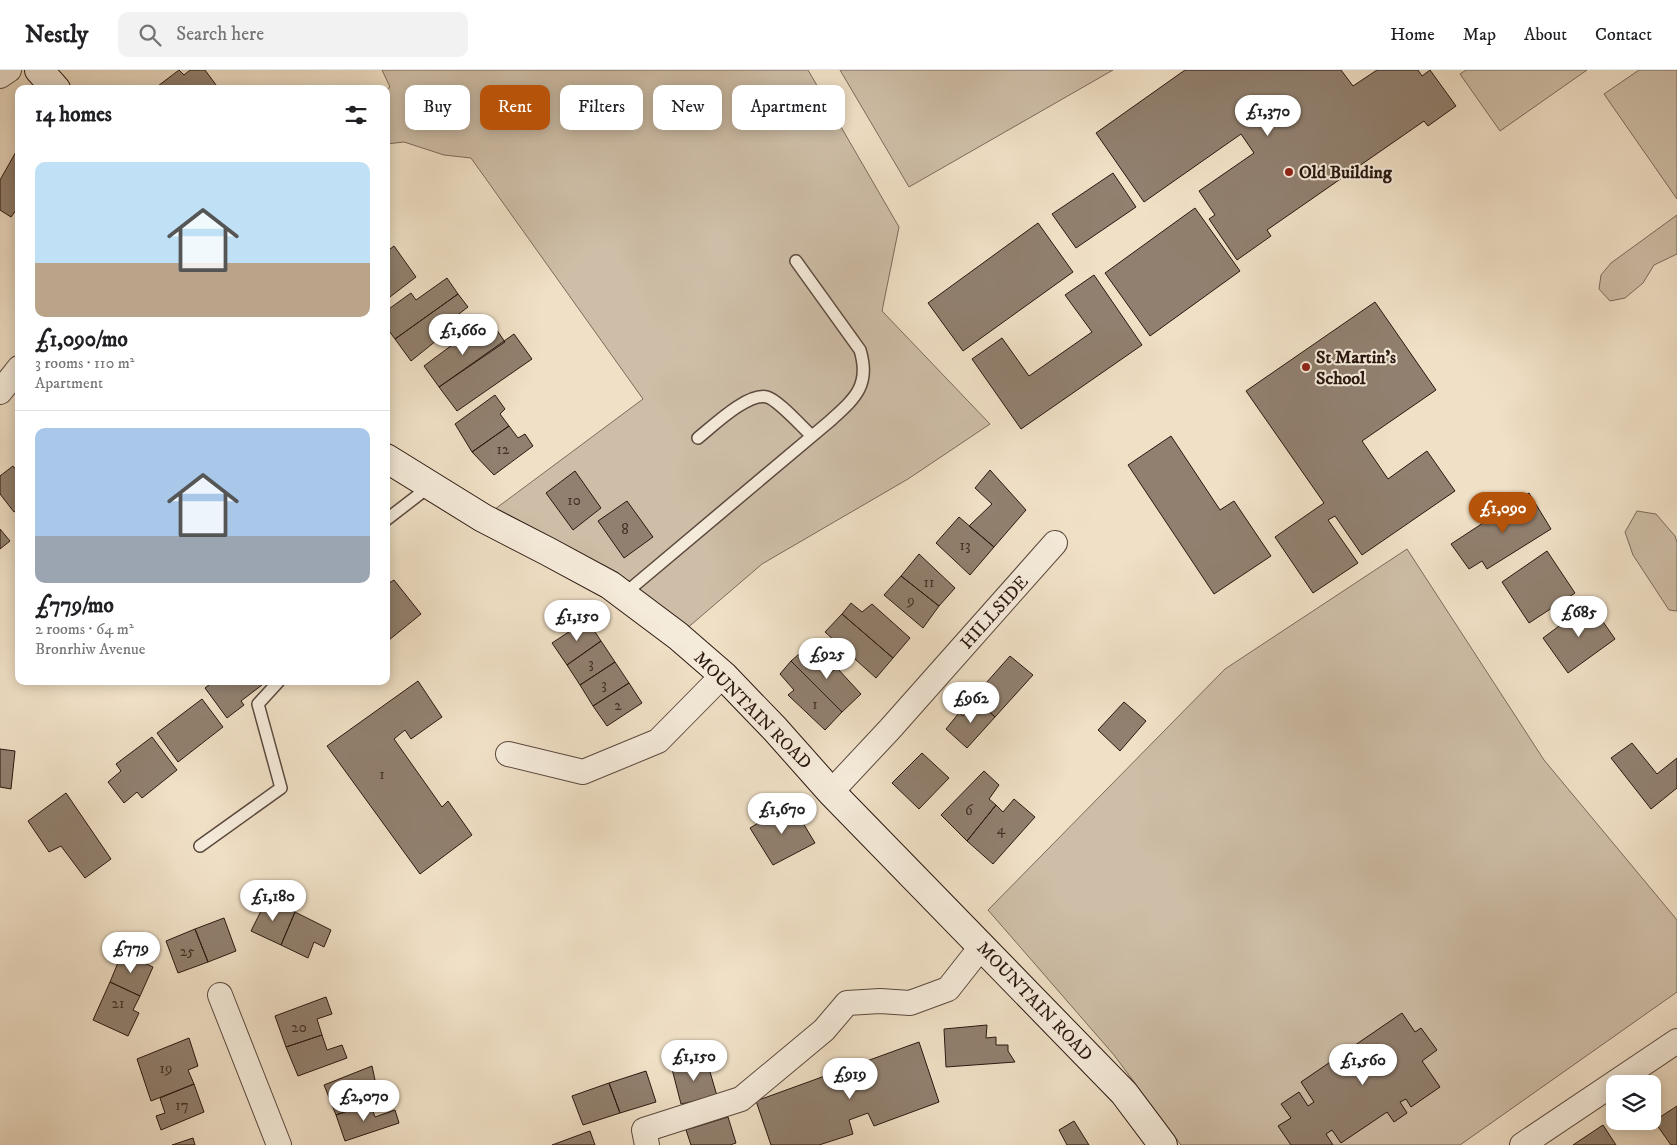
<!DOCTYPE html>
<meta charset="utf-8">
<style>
:root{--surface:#fff;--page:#f2f2f2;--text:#202124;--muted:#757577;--line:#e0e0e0;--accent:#b45309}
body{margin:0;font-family:"IM FELL DW Pica",serif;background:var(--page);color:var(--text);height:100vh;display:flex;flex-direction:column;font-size:19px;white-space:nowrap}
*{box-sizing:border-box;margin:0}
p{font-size:16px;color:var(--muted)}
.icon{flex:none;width:28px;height:28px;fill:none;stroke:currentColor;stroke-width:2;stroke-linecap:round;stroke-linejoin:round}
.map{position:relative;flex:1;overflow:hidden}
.drawer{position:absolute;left:15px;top:15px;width:375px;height:600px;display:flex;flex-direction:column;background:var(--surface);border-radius:10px;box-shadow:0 2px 12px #0003}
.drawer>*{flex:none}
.banner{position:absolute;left:405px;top:15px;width:475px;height:45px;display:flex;gap:10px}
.controls{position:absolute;left:1606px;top:1005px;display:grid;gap:10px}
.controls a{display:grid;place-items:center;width:55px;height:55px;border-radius:10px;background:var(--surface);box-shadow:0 2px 12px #0003;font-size:25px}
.price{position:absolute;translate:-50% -42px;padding:0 11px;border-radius:18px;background:#fff;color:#222;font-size:16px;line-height:32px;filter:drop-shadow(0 1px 2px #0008)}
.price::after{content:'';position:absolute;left:50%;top:30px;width:15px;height:11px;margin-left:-8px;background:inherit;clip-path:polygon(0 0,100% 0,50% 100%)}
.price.on{background:var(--accent);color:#fff}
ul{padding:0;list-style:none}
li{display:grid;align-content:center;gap:10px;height:265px;padding:0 20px}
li+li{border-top:1px solid var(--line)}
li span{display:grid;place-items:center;height:155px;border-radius:10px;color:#555}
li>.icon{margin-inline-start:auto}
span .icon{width:90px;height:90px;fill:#fffc;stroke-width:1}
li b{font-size:21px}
h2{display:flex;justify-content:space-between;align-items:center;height:60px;padding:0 20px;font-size:21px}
.pill{padding:0 18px;border-radius:10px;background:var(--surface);box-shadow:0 2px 12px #0003;font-size:18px;line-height:45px}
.pill.on{background:var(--accent);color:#fff}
header{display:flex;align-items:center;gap:30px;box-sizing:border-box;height:70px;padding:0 25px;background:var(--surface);border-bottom:1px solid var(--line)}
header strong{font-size:24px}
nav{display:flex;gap:28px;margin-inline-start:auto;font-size:18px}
.search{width:350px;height:45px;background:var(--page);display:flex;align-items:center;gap:12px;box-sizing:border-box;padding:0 18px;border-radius:10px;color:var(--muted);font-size:19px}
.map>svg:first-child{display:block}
.green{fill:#cebea7;stroke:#7c6a5c}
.building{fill:#91806f;stroke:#2a1710}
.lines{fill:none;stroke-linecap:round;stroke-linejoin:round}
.service-casing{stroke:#5c493e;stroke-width:14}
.minor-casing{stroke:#5c493e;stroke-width:26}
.secondary-casing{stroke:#2a1710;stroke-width:30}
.service{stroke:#f5ebda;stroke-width:11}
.minor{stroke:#f5ebda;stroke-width:24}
.secondary{stroke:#f5ebda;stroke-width:28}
.poi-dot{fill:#8f2418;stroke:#f5ebda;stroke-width:2}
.labels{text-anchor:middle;stroke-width:4;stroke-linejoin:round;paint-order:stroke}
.number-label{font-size:15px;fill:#443128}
.poi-label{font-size:18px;font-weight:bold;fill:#2a1710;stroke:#f5ebda;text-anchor:start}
.street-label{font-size:18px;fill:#2a1710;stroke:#f5ebda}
</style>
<header>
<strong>Nestly</strong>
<div class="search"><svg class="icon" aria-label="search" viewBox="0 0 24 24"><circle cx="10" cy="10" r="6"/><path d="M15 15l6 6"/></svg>Search here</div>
<nav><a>Home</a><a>Map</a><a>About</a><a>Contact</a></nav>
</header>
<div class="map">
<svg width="1677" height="1075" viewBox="0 0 1677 1075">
<rect width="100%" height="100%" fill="#f0e0c6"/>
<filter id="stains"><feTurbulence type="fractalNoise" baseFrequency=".004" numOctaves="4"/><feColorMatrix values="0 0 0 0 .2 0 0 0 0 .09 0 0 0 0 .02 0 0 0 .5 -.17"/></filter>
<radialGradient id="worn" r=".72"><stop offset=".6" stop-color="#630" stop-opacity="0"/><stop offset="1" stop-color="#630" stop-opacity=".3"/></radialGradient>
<path class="green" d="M382,0H808L899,157L882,241L990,354L908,409L762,494L678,566L483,448L643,329L471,88L444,85L404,72L386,74V20L390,17Z
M840,0H1113L909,117Z
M1466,0H1587L1500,61L1460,4Z
M1639,0H1677V129L1604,24Z
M1677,145V184L1654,195L1643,213L1625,228L1610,231L1599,219L1601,205L1611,193Z
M1637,441L1656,444L1675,466L1677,472V541L1669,540L1633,485L1625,462Z
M1407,479L1544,690L1677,850V922L1460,1075H1181L1114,985L988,840L1225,599Z"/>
<path class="building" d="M179,0L184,5L190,0H205L219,19H154Z
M1185,0H1341L1353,16L1377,0H1418L1422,6L1430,0L1456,36L1428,56L1424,51L1267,160L1271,166L1237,190L1209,149L1215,145L1199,121L1254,83L1241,64L1144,132L1096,63Z
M17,80L19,81V136L11,147L0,140V110Z
M1113,103L1136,137L1076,178L1052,144Z
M1195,138L1240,201L1150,266L1105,203Z
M1038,153L1073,202L963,281L928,233Z
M394,176L416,207L386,230V182Z
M1094,205L1142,275L1021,359L972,289L1002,268L1029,306L1092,262L1065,225Z
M447,208L458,224L395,269L386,257V241L411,223L416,230Z
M458,224L468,237L438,260L442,266L411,291L395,269Z
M1375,232L1436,320L1362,371L1388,409L1427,381L1455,421L1362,485L1335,446L1328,450L1358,493L1313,523L1275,467L1324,433L1246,321Z
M494,256L505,272L439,317L424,296L456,272L461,278Z
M514,264L532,289L457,341L439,317Z
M495,325L505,339L500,344L509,356L472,382L455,354Z
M509,356L518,368L525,364L533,376L494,405L472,382Z
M1171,366L1220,440L1234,431L1271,486L1214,524L1128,395Z
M13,396L19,404V439L14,442L0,424V406Z
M990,400L1026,440L994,477L969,456L992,434L975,418Z
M575,401L601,438L573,460L546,423Z
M1529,423L1551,459L1487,499L1482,491L1469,499L1451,474Z
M627,431L653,467L624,488L598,451Z
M959,447L994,477L970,505L936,473Z
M0,459L10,471L0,479Z
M1547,481L1575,523L1529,553L1502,512Z
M919,484L955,518L939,536L901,506Z
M901,506L939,536L923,558L884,525Z
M394,510L421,544L389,570L386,567V515Z
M851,533L862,542L872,534L910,568L893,588L842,544Z
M1590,533L1615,569L1568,603L1543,568Z
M842,544L893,588L876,608L825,562Z
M587,550L601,571L567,595L552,573Z
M601,571L615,592L580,615L567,595Z
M806,578L830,603L837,598L861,624L842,642L791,591Z
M1010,586L1033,605L995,647L977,630L990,616L986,613Z
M791,591L842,642L825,660L788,625L794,620L780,604Z
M615,592L629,613L593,636L580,615Z
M214,611H259L262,615L241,631L244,635L227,648L205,618Z
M418,611L442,647L411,669L405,660L394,669L442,737L448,731L472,765L420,804L327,676Z
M629,613L642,633L607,656L593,636Z
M202,629L223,657L178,692L157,663Z
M977,630L995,647L967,678L946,659L959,643L963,646Z
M1124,632L1146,651L1120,681L1098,660Z
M152,667L177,700L142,728L137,722L124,733L108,712L121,701L116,694Z
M1632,673L1657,704L1677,688V718L1651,739L1611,688Z
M0,679L15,681L11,719L0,717Z
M922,683L949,708L919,739L892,713Z
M984,701L999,715L989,729L996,735L967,771L941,745Z
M66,723L111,789L85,808L61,776L49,782L28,751Z
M1014,729L1035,747L993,794L967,771L996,735L1003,742Z
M791,733L815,773L773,795L750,758Z
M266,831L295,842L281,875L251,861Z
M295,842L331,860L324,877L314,872L308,888L281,875Z
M224,848L236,881L208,892L195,859Z
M195,859L208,892L178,903L166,871Z
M122,883L153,897L140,926L110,912Z
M110,912L140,926L133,940L139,943L128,966L93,950Z
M326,927L332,944L317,949L322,965L286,977L275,946Z
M1402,943L1415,962L1421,958L1437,980L1422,991L1440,1017L1411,1037L1406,1029L1400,1032L1407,1043L1394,1052L1387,1042L1341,1073L1332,1060L1326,1064L1333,1075H1291L1278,1056L1291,1048L1281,1034L1299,1022L1308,1036L1314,1032L1301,1012Z
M987,955L986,968L996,967V975H1008V981L1015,992L946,997L944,959Z
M322,965L327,980L342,975L347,988L298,1006L286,977Z
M189,968L198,996L188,1000L194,1014L151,1031L137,989Z
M919,972L939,1032L874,1056L868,1043L849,1050L853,1064L819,1075H771L756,1031L833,1003L837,1015L857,1007L853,996Z
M706,988L717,1026L681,1034L672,999Z
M372,996L375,1010L362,1015L370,1033L336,1045L324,1015Z
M646,1001L656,1032L620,1043L609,1013Z
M609,1013L620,1043L583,1055L572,1026Z
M194,1014L204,1042L161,1060L156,1046L165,1043L160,1028Z
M370,1033L375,1047L395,1040L399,1053L345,1071L336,1045Z
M1677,1036V1075H1671L1654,1051Z
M728,1047L736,1073L730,1075H691L686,1060Z
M1074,1051L1089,1075H1067L1059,1060Z
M1603,1055L1616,1075H1573Z
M590,1061L595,1075H552Z
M193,1068L195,1075H172Z"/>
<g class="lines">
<g class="service-casing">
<path id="service" d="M698,368C713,356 748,322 767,327C778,330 802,357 812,366
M386,450L430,416
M623,525L830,351C854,329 871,316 860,280L796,191
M200,776L281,718L258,634L279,611"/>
</g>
<g class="minor-casing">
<path id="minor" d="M0,6L9,0
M0,322L19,298
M508,684L583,702L658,671L723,605
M831,722L890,659L1055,473
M220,925L279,1075
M647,1075L644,1060L741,1029L824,960L847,933L880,931L910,933L948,919L981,877
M1522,1075L1677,971"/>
</g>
<g class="secondary-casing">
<path id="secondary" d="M39,0L56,19
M386,388L483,448L547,481L610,515L678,566L723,605L775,659L831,722L1124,1023L1163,1075"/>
</g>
<use href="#service" class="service"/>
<use href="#minor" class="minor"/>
<use href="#secondary" class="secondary"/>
</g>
<g class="poi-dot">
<circle cx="1289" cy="102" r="5"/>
<circle cx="1306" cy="297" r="5"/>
</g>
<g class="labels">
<g class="number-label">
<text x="503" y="384">12</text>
<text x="574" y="435">10</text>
<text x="625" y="464">8</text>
<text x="965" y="480">13</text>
<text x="929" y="517">11</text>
<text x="911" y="535">9</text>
<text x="591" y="598">3</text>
<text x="604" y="619">3</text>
<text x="815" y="639">1</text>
<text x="618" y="640">2</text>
<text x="382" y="709">1</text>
<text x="969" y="745">6</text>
<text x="1001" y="764">4</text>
<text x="187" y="886">25</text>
<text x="118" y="938">21</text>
<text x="299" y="962">20</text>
<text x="166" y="1003">19</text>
<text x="182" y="1040">17</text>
</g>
<g class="poi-label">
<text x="1299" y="108">Old Building</text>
<text x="1316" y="293">St Martin's<tspan x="1316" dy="21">School</tspan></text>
</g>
<g class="street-label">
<text transform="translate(994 542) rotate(-48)" y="6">HILLSIDE</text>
<text transform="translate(753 640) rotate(45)" y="6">MOUNTAIN ROAD</text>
<text transform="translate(1035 931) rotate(46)" y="6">MOUNTAIN ROAD</text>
</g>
</g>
<rect width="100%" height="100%" filter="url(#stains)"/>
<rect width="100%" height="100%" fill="url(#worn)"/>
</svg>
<div class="controls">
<a><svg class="icon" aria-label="layers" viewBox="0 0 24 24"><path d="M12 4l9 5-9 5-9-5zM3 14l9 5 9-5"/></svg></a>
</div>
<b class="price" style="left:1268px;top:67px">£1,370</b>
<b class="price" style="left:463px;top:286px">£1,660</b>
<b class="price on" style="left:1503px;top:464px">£1,090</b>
<b class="price" style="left:1579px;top:568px">£685</b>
<b class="price" style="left:577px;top:572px">£1,150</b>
<b class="price" style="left:827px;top:610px">£925</b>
<b class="price" style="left:971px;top:654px">£962</b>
<b class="price" style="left:782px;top:765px">£1,670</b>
<b class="price" style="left:273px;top:852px">£1,180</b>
<b class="price" style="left:131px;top:904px">£779</b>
<b class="price" style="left:694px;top:1012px">£1,150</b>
<b class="price" style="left:1363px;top:1016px">£1,560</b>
<b class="price" style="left:850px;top:1030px">£919</b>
<b class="price" style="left:364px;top:1052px">£2,070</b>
<div class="banner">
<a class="pill">Buy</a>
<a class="pill on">Rent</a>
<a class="pill">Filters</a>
<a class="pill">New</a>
<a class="pill">Apartment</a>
</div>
<section class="drawer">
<h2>14 homes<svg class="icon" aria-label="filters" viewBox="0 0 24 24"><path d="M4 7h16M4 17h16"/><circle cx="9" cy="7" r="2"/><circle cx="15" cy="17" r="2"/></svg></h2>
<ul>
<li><span style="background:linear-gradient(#bfe0f5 65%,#b9a48a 0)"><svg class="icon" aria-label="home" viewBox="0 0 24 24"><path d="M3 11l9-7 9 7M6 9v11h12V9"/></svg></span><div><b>£1,090/mo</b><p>3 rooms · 110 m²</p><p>Apartment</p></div></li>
<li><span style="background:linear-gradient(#a9c7e8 70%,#9aa5b1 0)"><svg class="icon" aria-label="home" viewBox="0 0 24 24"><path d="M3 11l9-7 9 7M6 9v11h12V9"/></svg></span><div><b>£779/mo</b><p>2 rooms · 64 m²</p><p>Bronrhiw Avenue</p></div></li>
</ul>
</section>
</div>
